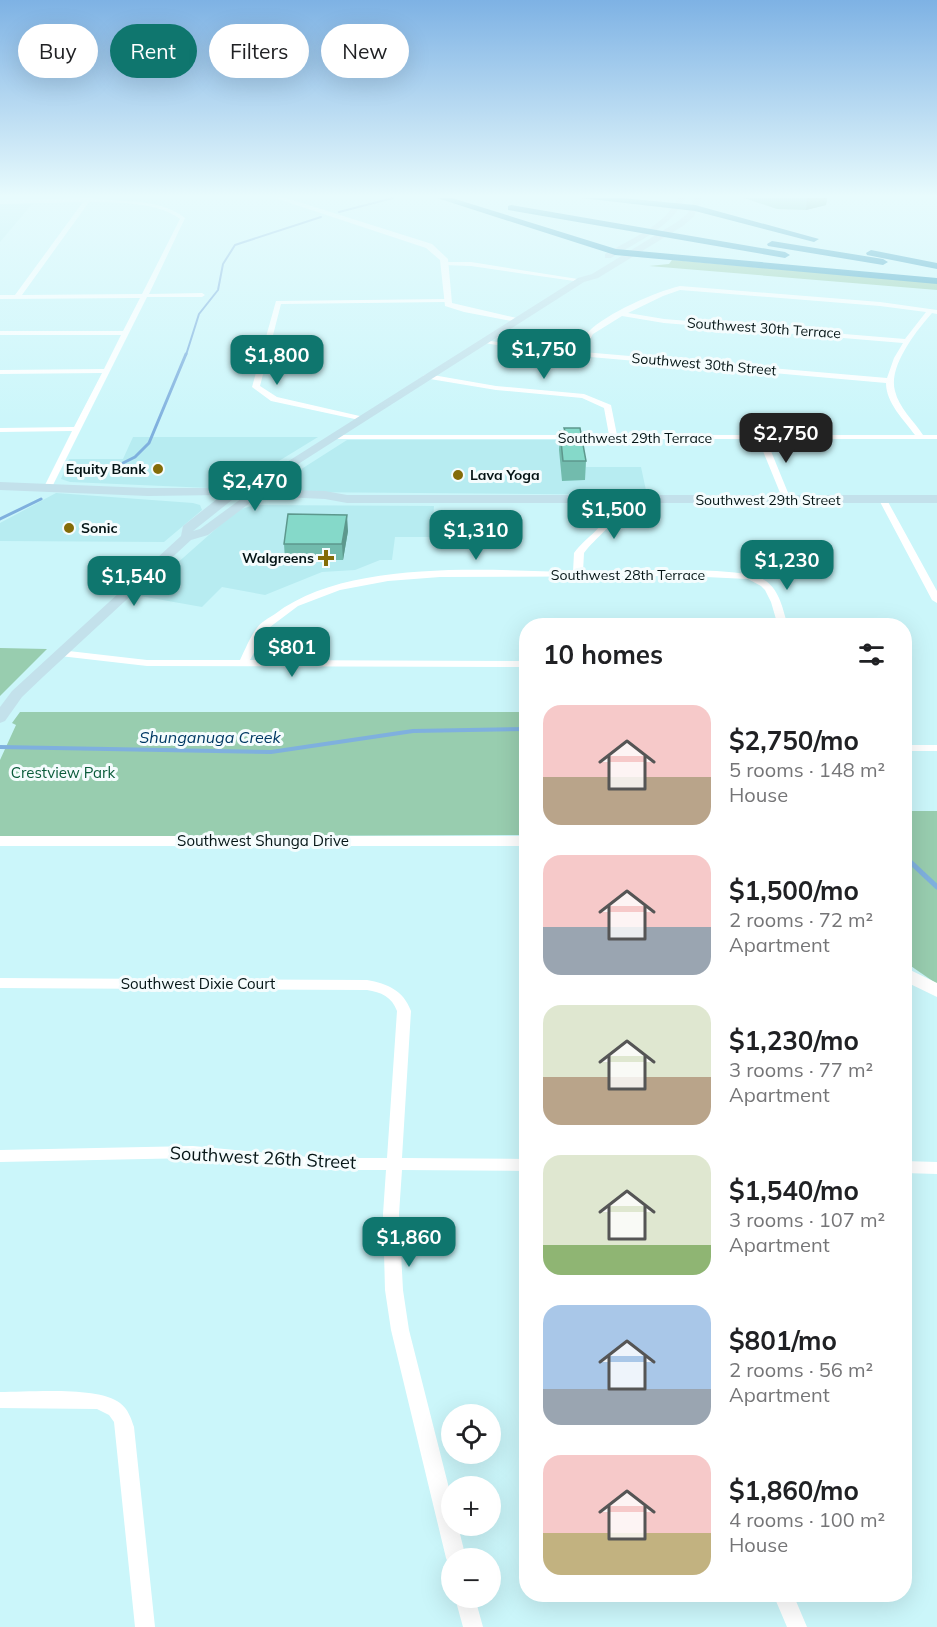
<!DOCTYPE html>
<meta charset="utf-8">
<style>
:root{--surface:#fff;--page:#f2f2f2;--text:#202124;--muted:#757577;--accent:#0f766e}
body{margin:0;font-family:Mulish,sans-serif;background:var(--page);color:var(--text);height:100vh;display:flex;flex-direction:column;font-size:22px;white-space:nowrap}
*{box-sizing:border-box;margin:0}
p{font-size:20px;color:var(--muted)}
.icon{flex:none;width:33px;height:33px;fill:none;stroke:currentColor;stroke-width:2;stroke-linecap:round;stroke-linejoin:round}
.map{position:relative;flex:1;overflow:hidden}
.sheet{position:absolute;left:519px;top:618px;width:393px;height:984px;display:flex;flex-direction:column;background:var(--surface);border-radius:24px;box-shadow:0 6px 24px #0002}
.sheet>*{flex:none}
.banner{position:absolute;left:18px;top:24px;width:411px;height:54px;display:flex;gap:12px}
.tools{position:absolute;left:441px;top:1404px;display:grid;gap:12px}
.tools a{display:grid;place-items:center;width:60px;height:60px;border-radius:50%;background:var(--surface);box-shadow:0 6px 24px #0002;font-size:30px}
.price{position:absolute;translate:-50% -51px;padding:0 14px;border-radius:12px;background:var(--accent);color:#fff;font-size:20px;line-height:39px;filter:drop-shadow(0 2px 3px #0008)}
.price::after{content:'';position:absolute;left:50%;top:36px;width:18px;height:14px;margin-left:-9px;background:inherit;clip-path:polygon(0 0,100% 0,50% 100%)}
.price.current{background:#222;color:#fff}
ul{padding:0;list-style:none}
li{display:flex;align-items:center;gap:18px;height:150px;padding:0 24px}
li span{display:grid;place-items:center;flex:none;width:168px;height:120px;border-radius:18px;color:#555}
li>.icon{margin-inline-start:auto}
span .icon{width:72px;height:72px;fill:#fffc;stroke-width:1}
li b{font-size:26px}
h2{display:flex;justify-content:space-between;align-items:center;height:72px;padding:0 24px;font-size:26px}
.chip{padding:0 21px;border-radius:27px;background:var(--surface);box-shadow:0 6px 24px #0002;font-size:21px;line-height:54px}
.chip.current{background:var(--accent);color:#fff}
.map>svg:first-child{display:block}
.built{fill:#b7ecf1}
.green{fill:#98cdaf}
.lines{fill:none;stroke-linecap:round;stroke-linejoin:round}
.stream-far3{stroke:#7fb0de;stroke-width:2}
.stream-far2{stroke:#7fb0de;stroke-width:3}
.stream-far1{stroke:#7fb0de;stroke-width:4}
.stream{stroke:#7fb0de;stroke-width:5}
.minor{fill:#fff;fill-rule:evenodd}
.tertiary{fill:#fff;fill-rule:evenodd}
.secondary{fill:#c3e1eb;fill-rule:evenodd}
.motorway{fill:#369abd;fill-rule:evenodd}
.wall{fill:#72bbad}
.shaded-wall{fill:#5d988d}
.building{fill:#85d9c9;stroke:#5d988d;stroke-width:1.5}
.poi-dot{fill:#846c08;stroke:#f4fcfd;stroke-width:2}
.labels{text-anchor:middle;stroke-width:6;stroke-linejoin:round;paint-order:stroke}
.far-street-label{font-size:14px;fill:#041415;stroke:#f4fcfd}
.far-poi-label{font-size:14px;font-weight:bold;fill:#041415;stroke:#f4fcfd;text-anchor:end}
.park-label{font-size:15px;fill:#0a5b3a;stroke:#f4fcfd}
.street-label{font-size:15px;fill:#041415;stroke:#f4fcfd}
.water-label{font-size:16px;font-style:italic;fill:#003964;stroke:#f4fcfd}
.near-street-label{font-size:18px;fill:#041415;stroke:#f4fcfd}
</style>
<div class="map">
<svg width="937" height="1627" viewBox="0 0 937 1627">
<rect width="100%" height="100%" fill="#cbf6fa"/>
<path class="built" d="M0,203H33L0,242Z
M133,437H318L233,489L70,482L61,479L69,459H123Z
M347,440H582L586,467H641L647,495L295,492L281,488V482Z
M56,493L193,503L200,505L202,510L164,542L0,541V523Z
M255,505L434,506L432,537H395L392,560H380L355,570L322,572L265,595L222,587L202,607L140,596L227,519L241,509Z"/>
<path class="green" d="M672,260L937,283V290L649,266L669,264Z
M0,648L47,649L0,696Z
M20,712H526V835L0,837V760L16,725L12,723Z
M904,811H937V984L905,962Z"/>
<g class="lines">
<path class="stream-far3" d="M339,212L393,198
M186,355L199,314L218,290L223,264L235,245L321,217"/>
<path class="stream-far2" d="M123,463L135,457L149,443L186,354
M0,519L41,499"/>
<path class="stream-far1" d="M0,747L271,752L413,731L526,729"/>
<path class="stream" d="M904,856L937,887"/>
<path class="minor" d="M91,198C121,203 158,197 185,218L149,294L202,293L205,295L202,297H147L52,487L48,490L44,487L72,431L0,432V428L74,427L102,373L0,374V370L104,369L121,335H0V331H123L140,298L0,299V295H15L83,202L0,204V200ZM89,202C118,203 156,201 180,219L142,294L22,295Z
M445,262H471L584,280L581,282L471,266L443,265Z
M680,286L880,302L937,310V314L932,313C916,331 888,367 895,391C899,408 914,421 923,435H937V439H766L791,500L787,503L783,500L758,439H332L328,437L332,435H609L604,408L582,398L496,390L424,378L423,376L427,374L496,386L584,394L611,405L617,435H756L749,417L753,415L757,417L764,435H915C904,420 886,403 886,383L545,353L479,342L482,340L576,352C580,345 583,337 588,332C607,313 655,292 680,286ZM680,290L880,306L926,312L905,339L664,319L628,313L663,296ZM622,316L664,323L903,343L894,358L887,378L583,352L593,334Z
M448,299L449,300L446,302L281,304L260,386L277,397L364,417V421L271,401L252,387L276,301Z
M615,497L619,500C618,526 598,534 584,553L583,572C617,572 744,564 766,581C780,591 783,610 788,626H778L771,602L765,590L761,586L748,579L684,576L440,577L388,581L340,590L298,606L266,630L250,660L526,661V667L147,666L60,656L55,653L60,650L147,660H240C245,650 250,637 257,628C261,622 269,618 275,614C347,559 486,570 573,572L574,553C589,533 609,527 611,500Z
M883,497L887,500L937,591V603L932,600L879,500Z
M904,745H937V751H904Z
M0,978L367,980C388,984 403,990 411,1011L402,1158L526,1159V1171L402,1170L399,1214L403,1290L409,1330L452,1500V1526H458L466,1558H452V1566L449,1565L446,1558L391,1330L385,1290L383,1214L386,1170H318L193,1158L0,1162V1150L193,1146L318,1158H387L397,1011C392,997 381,992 367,990L0,988Z
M904,1161L937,1162V1174L904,1173Z
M0,1392C29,1392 99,1386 120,1403C128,1409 131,1418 134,1427L155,1627H135L114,1422L109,1415L97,1409L0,1408Z
M773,1594H793L807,1627H787Z
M455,1598H475L483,1627H463Z"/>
<path class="tertiary" d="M275,198H286L432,244L448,259L452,303L521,319L517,322L464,312L445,306L440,260L426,248Z
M0,836H526V846H0Z
M904,967L937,983V997L904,981Z"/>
<path class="secondary" d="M678,198H685C671,228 638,241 611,258H605V254C630,239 665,226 678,198Z
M695,198H702L694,216L683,226L598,278L584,282L295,466L267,477L246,489L325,491L347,495H937V503H347L325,499L259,496L208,535L191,540L44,676L22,697L5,721L0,723V707L12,691L181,536L183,526L222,495L148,496L0,490V482L148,488H231L259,472L287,462L578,278L592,274L677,222L688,213ZM237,496H245L200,529L193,531Z"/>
<path class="motorway" d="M437,198H452L616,249L937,278V284L615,255Z
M581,198H622L695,205L819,239L814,242L695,211Z
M511,205L785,252L790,255L785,258L508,210V206Z
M772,241L883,259L888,262L883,265L768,246L767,244Z
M871,250L937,263V269L867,255L866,253Z"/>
</g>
<path class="wall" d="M744,198H827L826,205L806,210L777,209Z
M560,431L586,461L585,480L562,481L559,450Z
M348,531L343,560H285L284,544Z"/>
<path class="shaded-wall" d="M807,198H827L826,205L806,210Z
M347,515L348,531L343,560L342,544Z"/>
<path class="building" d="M564,428H580L586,461H563L560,431H565Z
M288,514L347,515L342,544H284Z"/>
<linearGradient id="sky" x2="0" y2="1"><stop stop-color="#7eb2e4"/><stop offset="0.46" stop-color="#e8fbfd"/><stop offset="1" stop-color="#e8fbfd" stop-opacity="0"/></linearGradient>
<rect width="937" height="426" fill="url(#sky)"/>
<g class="poi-dot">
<circle cx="158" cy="469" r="6"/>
<circle cx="458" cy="475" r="6"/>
<circle cx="69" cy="528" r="6"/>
<path d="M323 549h6v6h6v6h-6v6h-6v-6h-6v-6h6z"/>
</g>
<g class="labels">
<g class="far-street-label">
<text transform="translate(764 328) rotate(4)" y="5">Southwest 30th Terrace</text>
<text transform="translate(704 364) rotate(5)" y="5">Southwest 30th Street</text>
<text x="635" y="443">Southwest 29th Terrace</text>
<text x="768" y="505">Southwest 29th Street</text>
<text x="628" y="580">Southwest 28th Terrace</text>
</g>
<g class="far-poi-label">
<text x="146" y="474">Equity Bank</text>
<text x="470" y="480" text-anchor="start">Lava Yoga</text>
<text x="81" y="533" text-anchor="start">Sonic</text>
<text x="314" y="563">Walgreens</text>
</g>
<g class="park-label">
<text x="63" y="778">Crestview Park</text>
</g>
<g class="street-label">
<text x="263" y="846">Southwest Shunga Drive</text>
<text x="198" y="989">Southwest Dixie Court</text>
</g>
<g class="water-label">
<text x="210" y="743">Shunganuga Creek</text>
</g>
<g class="near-street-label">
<text transform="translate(263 1158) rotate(3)" y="6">Southwest 26th Street</text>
</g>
</g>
</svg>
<div class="tools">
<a><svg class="icon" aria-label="locate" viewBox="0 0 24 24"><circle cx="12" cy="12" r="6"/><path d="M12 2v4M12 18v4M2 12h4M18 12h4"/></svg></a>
<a>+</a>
<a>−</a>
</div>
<b class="price" style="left:544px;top:380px">$1,750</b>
<b class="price" style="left:277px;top:386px">$1,800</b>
<b class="price current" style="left:786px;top:464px">$2,750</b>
<b class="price" style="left:255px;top:512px">$2,470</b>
<b class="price" style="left:614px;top:540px">$1,500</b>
<b class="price" style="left:476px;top:561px">$1,310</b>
<b class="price" style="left:787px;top:591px">$1,230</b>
<b class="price" style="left:134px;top:607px">$1,540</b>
<b class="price" style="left:292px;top:678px">$801</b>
<b class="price" style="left:409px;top:1268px">$1,860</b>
<div class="banner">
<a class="chip">Buy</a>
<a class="chip current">Rent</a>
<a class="chip">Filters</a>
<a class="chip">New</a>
</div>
<section class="sheet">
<h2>10 homes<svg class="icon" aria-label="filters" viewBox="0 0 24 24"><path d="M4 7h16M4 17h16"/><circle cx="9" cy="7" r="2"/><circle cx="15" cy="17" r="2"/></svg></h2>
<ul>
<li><span style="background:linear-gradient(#f6c9c9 60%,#b9a48a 0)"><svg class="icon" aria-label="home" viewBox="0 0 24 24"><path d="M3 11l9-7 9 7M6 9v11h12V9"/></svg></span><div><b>$2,750/mo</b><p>5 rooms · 148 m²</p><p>House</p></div></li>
<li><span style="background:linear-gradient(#f6c9c9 60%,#9aa5b1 0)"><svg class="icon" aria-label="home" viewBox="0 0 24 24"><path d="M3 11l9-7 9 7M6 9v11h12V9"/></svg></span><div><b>$1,500/mo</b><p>2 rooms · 72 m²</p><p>Apartment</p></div></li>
<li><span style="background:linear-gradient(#dfe7d0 60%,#b9a48a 0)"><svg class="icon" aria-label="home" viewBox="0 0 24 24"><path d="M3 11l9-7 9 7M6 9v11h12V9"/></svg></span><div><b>$1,230/mo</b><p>3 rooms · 77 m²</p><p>Apartment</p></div></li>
<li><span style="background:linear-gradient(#dfe7d0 75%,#8fb573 0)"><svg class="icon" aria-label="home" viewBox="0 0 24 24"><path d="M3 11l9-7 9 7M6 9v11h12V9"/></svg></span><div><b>$1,540/mo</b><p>3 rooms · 107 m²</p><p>Apartment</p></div></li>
<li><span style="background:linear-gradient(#a9c7e8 70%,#9aa5b1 0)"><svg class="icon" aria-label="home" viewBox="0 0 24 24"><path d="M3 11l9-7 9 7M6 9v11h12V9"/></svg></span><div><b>$801/mo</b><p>2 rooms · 56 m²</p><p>Apartment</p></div></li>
<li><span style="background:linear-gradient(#f6c9c9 65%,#c2b280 0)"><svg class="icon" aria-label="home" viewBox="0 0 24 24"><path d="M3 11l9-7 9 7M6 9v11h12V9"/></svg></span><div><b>$1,860/mo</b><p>4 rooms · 100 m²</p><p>House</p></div></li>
</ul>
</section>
</div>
